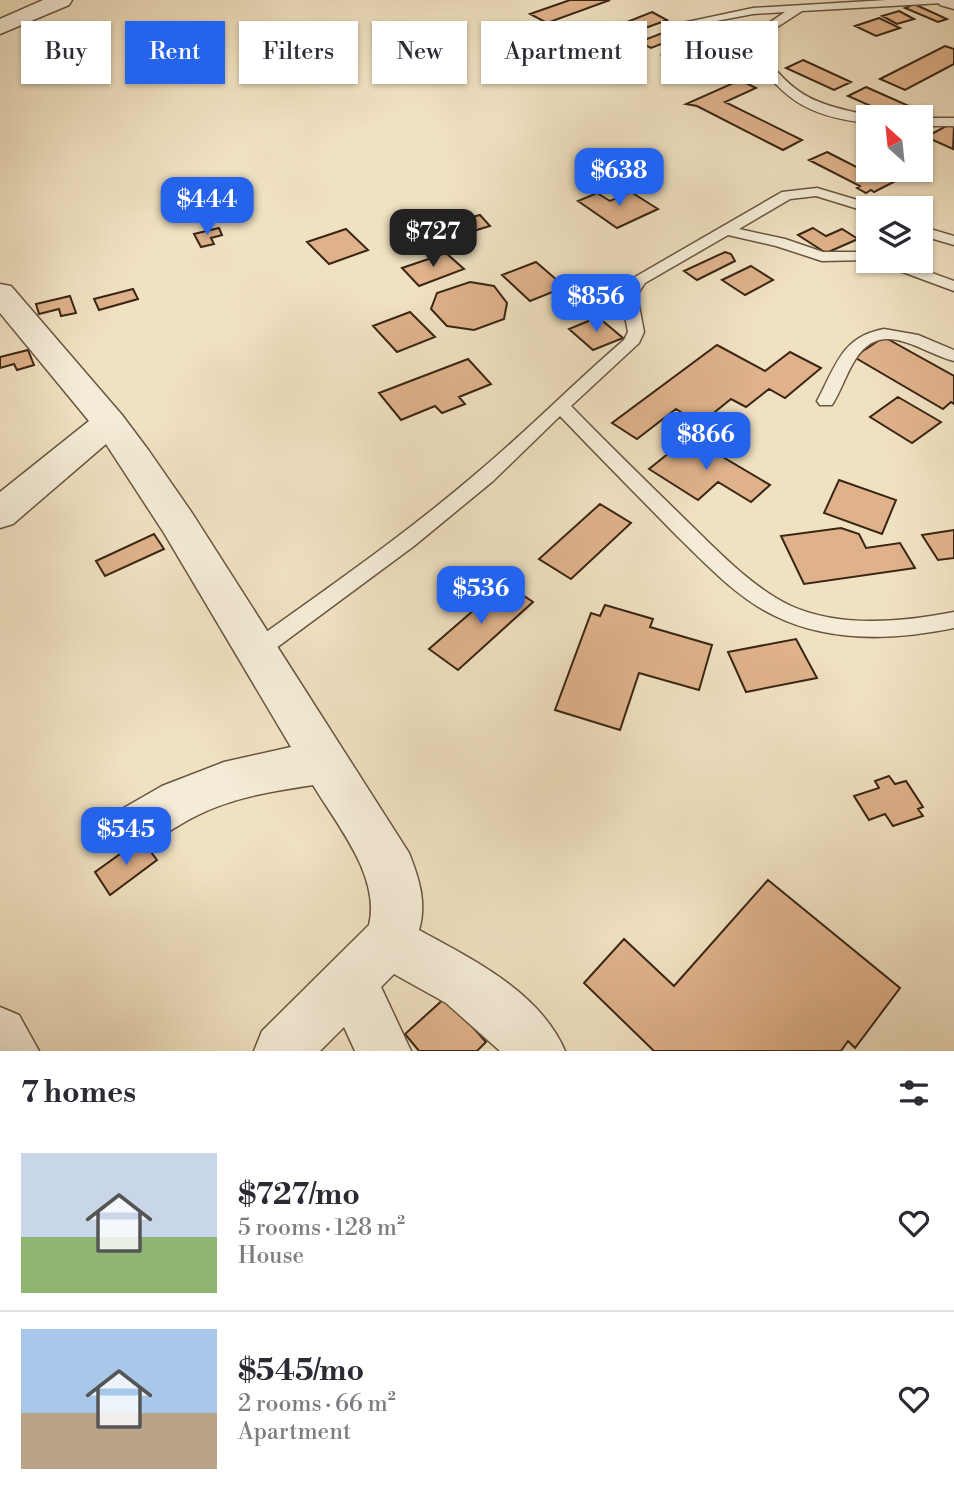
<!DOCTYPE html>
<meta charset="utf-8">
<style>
:root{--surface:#fff;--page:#f2f2f3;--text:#2b2b33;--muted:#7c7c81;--line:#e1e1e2;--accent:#2563eb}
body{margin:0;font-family:"Libre Bodoni",serif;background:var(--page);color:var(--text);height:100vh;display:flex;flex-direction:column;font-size:26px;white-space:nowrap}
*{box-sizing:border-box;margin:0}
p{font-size:23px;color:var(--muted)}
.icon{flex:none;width:38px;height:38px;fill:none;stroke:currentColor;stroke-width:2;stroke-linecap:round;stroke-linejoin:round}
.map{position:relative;height:1051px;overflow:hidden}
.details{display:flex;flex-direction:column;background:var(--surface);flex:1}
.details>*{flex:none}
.top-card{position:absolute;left:21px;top:21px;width:914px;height:63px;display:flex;gap:14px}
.needle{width:46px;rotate:333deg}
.controls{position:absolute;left:856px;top:105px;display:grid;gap:14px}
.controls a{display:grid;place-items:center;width:77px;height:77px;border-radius:0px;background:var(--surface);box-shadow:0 2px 5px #0004;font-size:35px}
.price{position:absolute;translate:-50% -60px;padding:0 16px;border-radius:14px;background:var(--accent);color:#fff;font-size:23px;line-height:46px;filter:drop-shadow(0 2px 4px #0008)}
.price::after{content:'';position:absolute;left:50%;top:42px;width:21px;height:16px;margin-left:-10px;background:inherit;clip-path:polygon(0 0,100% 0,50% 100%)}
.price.current{background:#222;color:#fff}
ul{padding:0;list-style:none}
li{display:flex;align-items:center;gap:21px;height:175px;padding:0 21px}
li+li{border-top:2px solid var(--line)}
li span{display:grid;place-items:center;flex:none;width:196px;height:140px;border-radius:0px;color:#555}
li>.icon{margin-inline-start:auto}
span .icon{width:84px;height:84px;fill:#fffc;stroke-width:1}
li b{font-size:30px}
h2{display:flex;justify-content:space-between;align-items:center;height:84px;padding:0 21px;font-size:30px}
.tag{padding:0 24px;border-radius:0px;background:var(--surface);box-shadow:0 2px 5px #0004;font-size:24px;line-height:63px}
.tag.current{background:var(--accent);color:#fff}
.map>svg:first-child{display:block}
.building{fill:#dfb28b;stroke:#3a2614;stroke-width:2}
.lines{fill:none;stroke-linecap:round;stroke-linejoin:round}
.service-casing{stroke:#68553f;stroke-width:3}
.minor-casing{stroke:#68553f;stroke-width:3}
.service{fill:#f5ecd7;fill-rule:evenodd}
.minor{fill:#f5ecd7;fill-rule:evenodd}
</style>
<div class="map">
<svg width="954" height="1051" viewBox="0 0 954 1051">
<rect width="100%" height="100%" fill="#f0e1c1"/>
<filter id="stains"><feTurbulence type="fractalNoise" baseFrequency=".00286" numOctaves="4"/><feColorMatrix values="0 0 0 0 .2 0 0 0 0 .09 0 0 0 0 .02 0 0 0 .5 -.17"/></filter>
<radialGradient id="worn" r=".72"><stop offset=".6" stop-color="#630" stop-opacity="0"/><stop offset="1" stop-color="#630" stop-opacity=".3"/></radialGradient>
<path class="building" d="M570,0H610L547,23L530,14Z
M914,4L947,19L938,22L905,8Z
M899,11L914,19L897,24L882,16Z
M652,12L667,20L624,36L609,29Z
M879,18L900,28L876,36L855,26Z
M670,30L682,36L651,48L639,42Z
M692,45L704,51L673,62L662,55Z
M945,46L954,49V64L905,90L880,79Z
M723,49L741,58L698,76L679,67Z
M803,60L851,82L834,90L786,68Z
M740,80L756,88L725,102L802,140L783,150L697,106L686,104Z
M866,87L909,106L891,115L848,96Z
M950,124L954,126L953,149L926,137Z
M827,152L868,173L874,170H917L874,192L871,190L866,193L857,188L860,186L809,160Z
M631,192L658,209L617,228L578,201L597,193L610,201Z
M480,215L490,226L460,235L456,230L459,229L455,222Z
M219,228L222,235L211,238L214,244L201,247L194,234Z
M813,228L826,236L842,229L858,239L826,253L798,235Z
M346,229L368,250L329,264L307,242Z
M725,252L731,254L735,261L697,280L684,271Z
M446,253L464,269L419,286L402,268Z
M536,262L565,287L530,301L502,275Z
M751,266L773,280L745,295L722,280Z
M470,282L494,286L507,303L504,319L474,330L447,326L431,309L437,293Z
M133,289L138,299L99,310L94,299Z
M70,296L76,313L61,316L59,309L39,314L36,304Z
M410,312L435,337L397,352L373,326Z
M598,317L623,338L593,350L569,329Z
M884,337L954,376V404L951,402L943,409L854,357Z
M717,345L765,371L790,352L821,368L785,398L769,389L746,407L731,399L700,424L676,409L637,439L612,423Z
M28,350L34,365L17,370L14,364L0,368V357Z
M468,359L491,384L459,397L465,404L442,413L435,406L401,420L379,393Z
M898,397L941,422L912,443L870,417Z
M689,437L770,485L751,502L718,482L698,500L649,469Z
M839,480L896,500L882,534L824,513Z
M600,504L631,523L571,579L539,559Z
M841,528L859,534L866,548L900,543L915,568L804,584L781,536Z
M954,530V558L938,560L922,535Z
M154,534L164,549L105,576L96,561Z
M505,583L533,602L458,670L429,649Z
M605,605L653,619L650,627L712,645L699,690L639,673L620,730L555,710L591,613L600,616Z
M796,639L817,678L746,692L728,652Z
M889,776L895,784L906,781L923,807L918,809L923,816L893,826L885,814L869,820L854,796L879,788L875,781Z
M141,839L157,860L110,895L95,872Z
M768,880L900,988L855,1048L848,1041L841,1051H654L584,983L624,939L674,986Z
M446,997L486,1042L477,1051H419L405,1034Z"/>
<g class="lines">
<g class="service-casing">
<path id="service" d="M887,0H948L943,3L802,11L768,33L757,46C795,98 811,103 872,116L868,117V123C803,116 782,97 745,46L760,29L785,12L753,14L679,28L673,25L753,8Z
M920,118H954V126H920Z
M817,188L874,205L876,208H868V212L816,196L790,199L739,229L785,239L823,252H868V260L822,261L776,246L728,235L645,283L637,295L644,332L639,343L571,406C610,446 651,486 692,526C722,555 753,588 791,606C841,628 902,622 954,612V628C896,640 830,643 775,616C737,598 706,564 676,535C637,495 598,456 560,416L493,481L414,546L264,657L256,660L248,657L245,651L248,645C326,589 405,535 478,472C528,430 574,383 624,340L628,332L621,295L635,277L782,192Z
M920,226L954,236V245L920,235Z
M878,261H899L954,281V291L881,264Z
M884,329L918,335L954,350V361C919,352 882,317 855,360C846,374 841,391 832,405H820L817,401C836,366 841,337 884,329Z"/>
</g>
<g class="minor-casing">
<path id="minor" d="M43,0H72L69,5L0,34V19Z
M937,0H954V9L940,5Z
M0,284L11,286L122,415L149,451L192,513L409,853C419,878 427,903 419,930C472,959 540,992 565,1051H500L446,1003L394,974L381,987L411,1051H355L344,1027L320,1051H254L262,1031L369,925C381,877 337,825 313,785C274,791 234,797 198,815C175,826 156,842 132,851L115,845L108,829L115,813L162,786L224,762L291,747L164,533L106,444L13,524L0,528V492L89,421L0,313Z
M0,1007L19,1015L39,1051H0Z"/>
</g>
<use href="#service" class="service"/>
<use href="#minor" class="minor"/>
</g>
<rect width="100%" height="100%" filter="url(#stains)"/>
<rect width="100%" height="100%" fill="url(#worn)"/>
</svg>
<div class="controls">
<a><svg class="needle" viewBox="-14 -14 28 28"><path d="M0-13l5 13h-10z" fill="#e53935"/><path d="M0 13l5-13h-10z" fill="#7c7c81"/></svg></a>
<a><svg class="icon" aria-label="layers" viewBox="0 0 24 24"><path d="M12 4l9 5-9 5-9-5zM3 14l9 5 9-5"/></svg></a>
</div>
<b class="price" style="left:619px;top:208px">$638</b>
<b class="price" style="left:207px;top:237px">$444</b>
<b class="price current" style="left:433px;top:269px">$727</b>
<b class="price" style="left:596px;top:334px">$856</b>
<b class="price" style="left:706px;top:472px">$866</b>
<b class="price" style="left:481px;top:626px">$536</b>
<b class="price" style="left:126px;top:867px">$545</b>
<div class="top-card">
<a class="tag">Buy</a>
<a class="tag current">Rent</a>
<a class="tag">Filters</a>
<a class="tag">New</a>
<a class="tag">Apartment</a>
<a class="tag">House</a>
</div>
</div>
<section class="details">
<h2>7 homes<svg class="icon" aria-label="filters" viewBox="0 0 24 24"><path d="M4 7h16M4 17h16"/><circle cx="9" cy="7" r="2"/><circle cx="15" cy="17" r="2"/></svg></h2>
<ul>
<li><span style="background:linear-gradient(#c9d6e8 60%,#8fb573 0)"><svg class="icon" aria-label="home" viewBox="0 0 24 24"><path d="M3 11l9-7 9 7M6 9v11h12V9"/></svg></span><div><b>$727/mo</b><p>5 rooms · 128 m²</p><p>House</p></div><svg class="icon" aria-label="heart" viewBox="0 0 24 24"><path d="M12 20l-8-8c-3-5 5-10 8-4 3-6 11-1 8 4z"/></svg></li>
<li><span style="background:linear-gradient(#a9c7e8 60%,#b9a48a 0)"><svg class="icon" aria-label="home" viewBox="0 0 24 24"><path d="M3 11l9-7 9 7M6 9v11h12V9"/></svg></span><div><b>$545/mo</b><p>2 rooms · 66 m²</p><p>Apartment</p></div><svg class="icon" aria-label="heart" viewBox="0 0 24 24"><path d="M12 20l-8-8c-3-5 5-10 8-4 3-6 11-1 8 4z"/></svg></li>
</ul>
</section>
